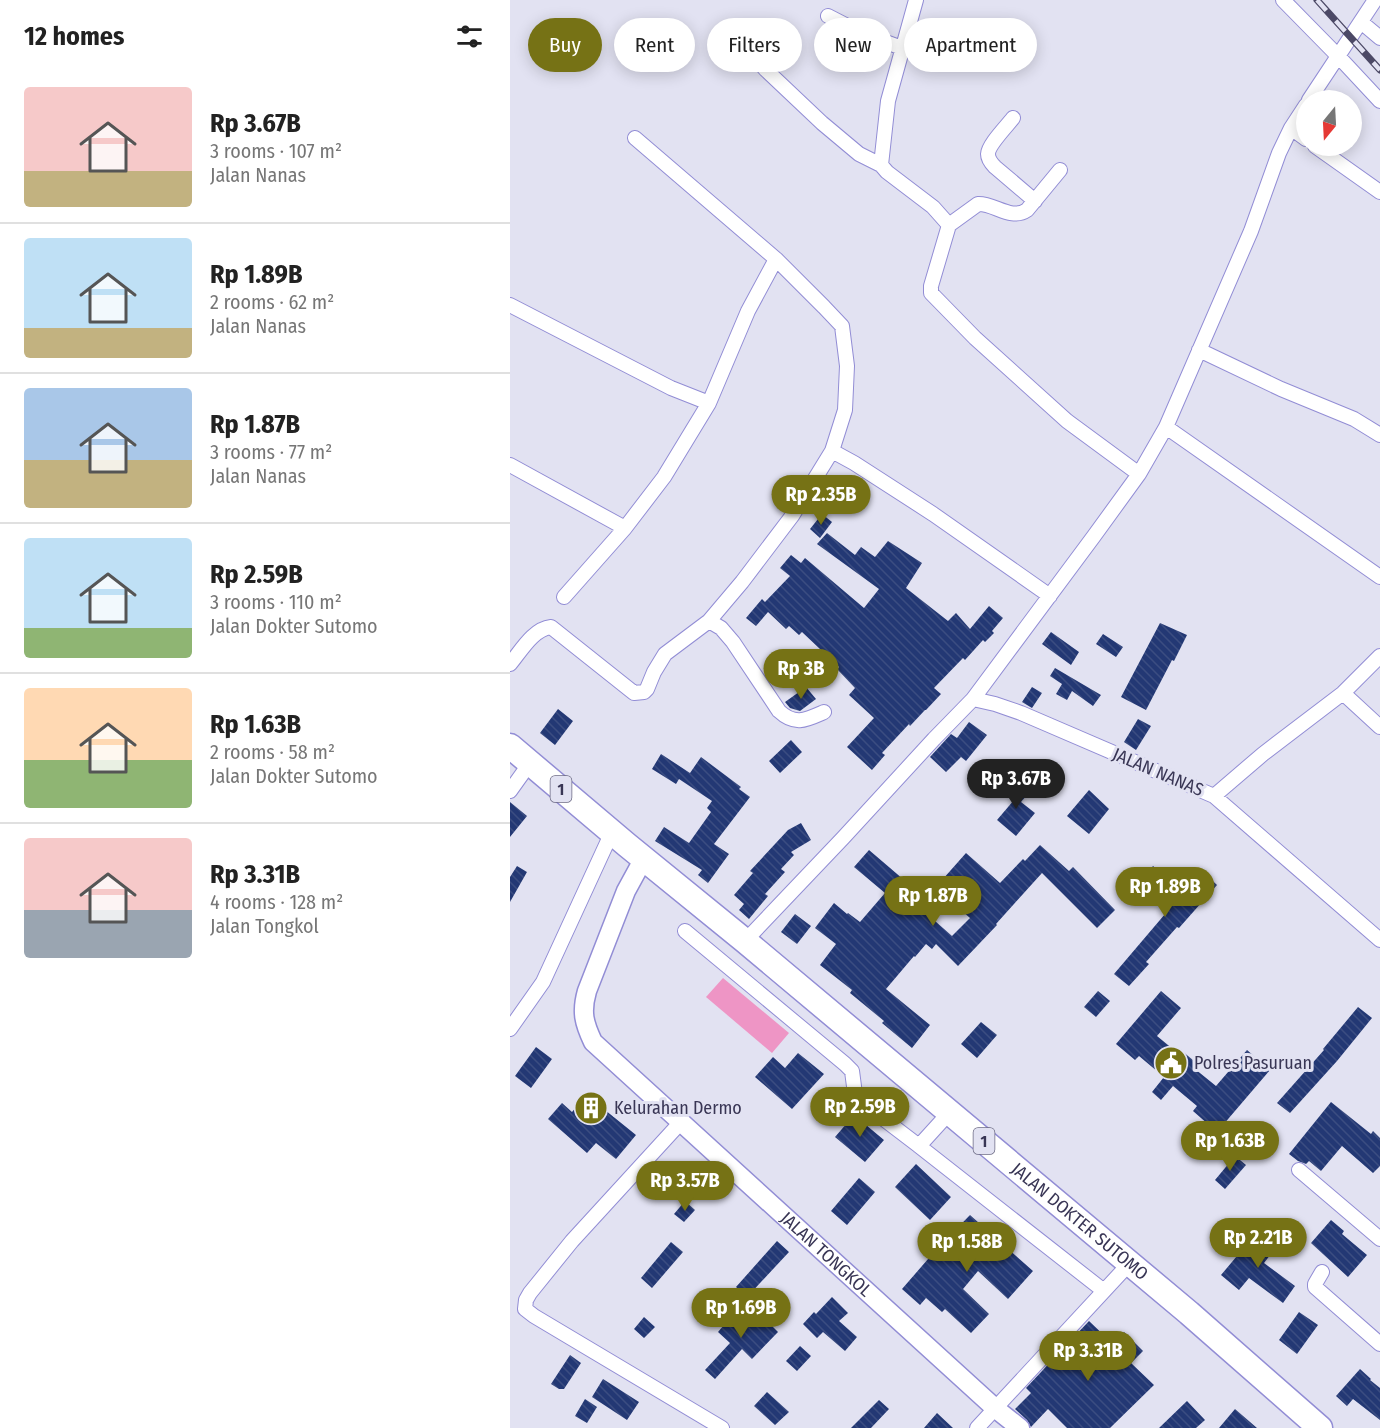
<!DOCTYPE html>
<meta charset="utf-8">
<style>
:root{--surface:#fff;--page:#f6f6f6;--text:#222;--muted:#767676;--line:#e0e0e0;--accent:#767215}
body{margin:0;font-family:"Fira Sans Condensed",sans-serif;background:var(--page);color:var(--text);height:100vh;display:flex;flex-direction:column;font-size:22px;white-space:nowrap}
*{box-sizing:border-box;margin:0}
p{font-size:20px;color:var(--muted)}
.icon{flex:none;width:33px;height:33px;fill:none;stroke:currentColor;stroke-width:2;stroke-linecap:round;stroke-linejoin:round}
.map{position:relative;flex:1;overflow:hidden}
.details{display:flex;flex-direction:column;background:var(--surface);width:510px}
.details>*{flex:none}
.guide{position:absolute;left:18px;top:18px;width:570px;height:54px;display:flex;gap:12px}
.needle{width:39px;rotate:198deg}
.buttons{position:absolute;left:786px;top:90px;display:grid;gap:12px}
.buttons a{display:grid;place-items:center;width:66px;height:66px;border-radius:50%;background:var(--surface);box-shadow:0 3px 15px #0003;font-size:30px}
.price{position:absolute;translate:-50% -51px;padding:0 14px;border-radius:21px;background:var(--accent);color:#fff;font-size:20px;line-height:39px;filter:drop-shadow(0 2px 3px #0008)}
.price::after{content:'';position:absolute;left:50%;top:36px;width:18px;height:14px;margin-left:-9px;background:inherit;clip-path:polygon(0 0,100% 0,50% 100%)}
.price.active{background:#222;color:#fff}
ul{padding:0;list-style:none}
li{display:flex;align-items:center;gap:18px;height:150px;padding:0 24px}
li+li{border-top:2px solid var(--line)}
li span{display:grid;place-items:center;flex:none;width:168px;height:120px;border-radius:6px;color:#555}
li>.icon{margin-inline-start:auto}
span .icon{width:72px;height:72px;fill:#fffc;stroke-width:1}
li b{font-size:26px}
h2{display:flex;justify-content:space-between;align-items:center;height:72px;padding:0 24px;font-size:26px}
.pill{padding:0 21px;border-radius:27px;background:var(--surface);box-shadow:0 3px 15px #0003;font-size:21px;line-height:54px}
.pill.active{background:var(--accent);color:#fff}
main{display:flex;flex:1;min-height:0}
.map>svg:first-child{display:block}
.green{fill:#ee95c5}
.building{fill:url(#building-back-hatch)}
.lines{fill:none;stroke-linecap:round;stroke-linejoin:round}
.street-casing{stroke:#928dd5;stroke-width:16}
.secondary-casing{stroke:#928dd5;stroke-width:21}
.highway-casing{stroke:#928dd5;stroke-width:27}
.street{stroke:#fff;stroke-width:14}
.secondary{stroke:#fff;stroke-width:18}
.highway{stroke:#fff;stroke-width:24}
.rail-casing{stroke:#4c4966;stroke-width:7}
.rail{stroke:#e2e2f2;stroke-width:4.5;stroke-dasharray:14;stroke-linecap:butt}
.labels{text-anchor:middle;stroke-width:6;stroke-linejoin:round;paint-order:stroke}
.shield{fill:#e2e2f2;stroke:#6c6a84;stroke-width:1.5}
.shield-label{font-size:16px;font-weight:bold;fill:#393655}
.street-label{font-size:18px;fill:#393655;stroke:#e2e2f2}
.poi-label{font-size:18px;fill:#393655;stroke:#e2e2f2;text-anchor:start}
</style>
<main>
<section class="details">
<h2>12 homes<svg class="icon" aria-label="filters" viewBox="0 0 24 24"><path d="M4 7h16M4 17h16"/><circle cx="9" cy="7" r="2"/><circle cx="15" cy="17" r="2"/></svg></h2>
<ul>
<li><span style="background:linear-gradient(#f6c9c9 70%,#c2b280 0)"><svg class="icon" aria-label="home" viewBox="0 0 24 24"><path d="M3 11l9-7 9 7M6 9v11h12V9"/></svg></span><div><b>Rp 3.67B</b><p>3 rooms · 107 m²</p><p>Jalan Nanas</p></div></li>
<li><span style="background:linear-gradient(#bfe0f5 75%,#c2b280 0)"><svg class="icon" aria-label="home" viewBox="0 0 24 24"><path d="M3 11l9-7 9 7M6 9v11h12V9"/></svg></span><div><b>Rp 1.89B</b><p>2 rooms · 62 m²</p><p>Jalan Nanas</p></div></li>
<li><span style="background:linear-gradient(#a9c7e8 60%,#c2b280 0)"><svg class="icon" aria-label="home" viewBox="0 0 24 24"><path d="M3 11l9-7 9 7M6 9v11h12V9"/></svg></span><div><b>Rp 1.87B</b><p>3 rooms · 77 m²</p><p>Jalan Nanas</p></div></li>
<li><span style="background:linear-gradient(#bfe0f5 75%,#8fb573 0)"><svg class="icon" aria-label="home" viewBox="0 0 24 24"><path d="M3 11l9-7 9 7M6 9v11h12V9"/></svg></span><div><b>Rp 2.59B</b><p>3 rooms · 110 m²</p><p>Jalan Dokter Sutomo</p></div></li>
<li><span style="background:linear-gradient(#ffd9b3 60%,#8fb573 0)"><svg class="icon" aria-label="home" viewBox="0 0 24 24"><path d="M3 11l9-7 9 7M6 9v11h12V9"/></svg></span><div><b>Rp 1.63B</b><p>2 rooms · 58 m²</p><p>Jalan Dokter Sutomo</p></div></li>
<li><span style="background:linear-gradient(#f6c9c9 60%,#9aa5b1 0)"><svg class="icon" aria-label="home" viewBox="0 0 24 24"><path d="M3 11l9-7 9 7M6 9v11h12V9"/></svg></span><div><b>Rp 3.31B</b><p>4 rooms · 128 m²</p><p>Jalan Tongkol</p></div></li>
</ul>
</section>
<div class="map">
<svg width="870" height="1428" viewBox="0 0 870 1428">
<defs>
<pattern id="building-back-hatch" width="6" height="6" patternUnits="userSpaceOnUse" patternTransform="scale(1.5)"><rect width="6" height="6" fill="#233874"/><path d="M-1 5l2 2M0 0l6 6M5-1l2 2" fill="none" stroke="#3b4d81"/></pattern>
</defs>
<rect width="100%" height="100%" fill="#e2e2f2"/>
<path class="green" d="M213,978L279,1033L262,1053L196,997Z"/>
<path class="building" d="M312,514L322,522L310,538L300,529Z
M317,533L345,555L351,547L365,557L378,541L412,563L396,588L438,621L446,613L460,629L479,606L493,618L482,631L484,633L475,642L473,640L455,660L453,658L424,688L431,694L416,710H415L400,726L399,724L372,753L375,755L362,770L337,747L364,718L339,695L345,688L327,669L329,667L292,632L289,635L279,626L276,629L258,612L246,626L236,618L252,599L255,602L280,576L270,568L281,555L291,563L295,558L354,608L369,589L307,544Z
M650,623L677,635L664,661L662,660L636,710L611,697Z
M541,632L569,652L561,665L532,644Z
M593,634L613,647L606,657L586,644Z
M545,668L591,695L583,706L562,691L557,700L546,694L552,684L540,676Z
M296,687L306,699L290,711L280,708L275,702Z
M522,687L532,693L522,708L512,702Z
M48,709L63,721L45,745L30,733Z
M628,719L641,726L626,750L614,742Z
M459,722L477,735L456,761L451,757L436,772L420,757L441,734L447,738Z
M281,740L292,752L270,773L259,761Z
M151,754L180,773L191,757L231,787L229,789L240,797L204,844L219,854L198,883L188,875L192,870L145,841L154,827L179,843L201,812L197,808L202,801L169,779L166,784L142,769Z
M500,781L517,795L511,802L525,813L506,836L487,820L504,800L492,790Z
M579,790L599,809L579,834L557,816Z
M0,802L17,816L0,837Z
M291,823L301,840L281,852L284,855L271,869L275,872L255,894L258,896L239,919L229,910L234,904L224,895L243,873L240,871L278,830Z
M530,845L559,871L563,867L605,910L587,928L532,873L486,924L487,925L448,966L426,944L422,949L416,944L405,957L404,956L376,989L420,1025L402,1048L372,1023L374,1021L340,993L342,990L310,965L326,944L305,928L324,903L337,914L338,913L350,922L375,893L344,867L359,850L414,897L407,905L442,936L460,918L425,888L456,853L490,883L513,859L515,861Z
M7,866L17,872L0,902V877Z
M643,866L675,893L693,872L707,885L669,928L667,927L636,962L639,964L619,986L604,974L661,907L630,882Z
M285,914L301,926L287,944L271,932Z
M588,991L600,1001L586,1017L574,1007Z
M651,991L671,1008L647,1036L669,1054L672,1051L689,1065L685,1069L706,1086L737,1050L760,1070L707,1132L683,1111L687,1106L663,1086L651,1100L642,1092L654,1077L629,1056L625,1060L606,1044Z
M848,1007L862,1018L827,1061L780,1113L767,1103L814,1050L813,1049Z
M471,1022L487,1035L467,1058L451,1044Z
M26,1047L42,1059L21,1088L5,1076Z
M288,1053L314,1074L282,1109L245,1077L263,1057L275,1068Z
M79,1092L97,1108L95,1110L126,1135L106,1159L86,1143L77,1153L38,1119L52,1103L62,1112Z
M821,1102L861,1134L863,1131L870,1138V1166L863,1173L832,1146L811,1171L799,1161L796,1164L788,1161L779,1154Z
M344,1115L374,1140L355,1162L325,1137Z
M725,1156L736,1165L715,1189L705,1180Z
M406,1164L441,1197L420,1220L385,1187Z
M349,1178L365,1192L337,1225L321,1211Z
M175,1201L185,1210L174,1222L164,1214Z
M460,1215L523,1271L498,1299L468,1271L453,1289L479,1314L461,1333L435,1309L432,1312L416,1298L410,1305L392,1289L425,1251Z
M821,1220L834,1231L832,1234L857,1255L838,1277L801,1243Z
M748,1231L767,1246L754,1263L785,1286L773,1303L739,1278L729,1290L711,1275Z
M267,1241L279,1252L237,1297L226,1287Z
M161,1242L173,1252L142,1288L131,1278Z
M322,1297L338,1313L329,1321L347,1337L335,1351L313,1332L307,1338L293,1324L304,1312L306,1314Z
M231,1305L256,1327L260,1324L268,1332L242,1359L232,1349L205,1379L195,1370L220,1343L208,1332Z
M789,1312L808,1325L787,1354L769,1340Z
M134,1317L145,1327L134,1338L124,1329Z
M579,1321L603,1344L614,1332L633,1351L621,1363L644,1385L600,1428H557L538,1409L521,1427L517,1420L505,1409L521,1393L516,1388Z
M290,1346L301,1356L287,1371L276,1361Z
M60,1355L71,1363L54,1389H49L41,1384Z
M850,1369L861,1379L860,1380L870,1388V1420L843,1399L837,1406L826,1396Z
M93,1379L129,1402L117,1420L82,1397Z
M257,1392L279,1412L265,1425L244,1406Z
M75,1399L87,1407L77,1423L65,1416Z
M369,1400L379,1409L361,1428H341Z
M677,1401L695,1420L686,1428H649Z
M725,1409L747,1428H709Z
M427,1413L443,1428H414Z"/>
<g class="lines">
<g class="street-casing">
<path id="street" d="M773,0L828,56L870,101
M318,16L351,33L392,48
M851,22L870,38
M229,40L256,70L312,123L349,154L371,165L377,172L423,207L439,225
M799,100L865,0
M503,118C497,126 478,145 478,154C478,159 482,164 485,167L525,201
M781,128L796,139
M805,146L870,192
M371,165L378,101L406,0
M550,170L517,210C501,221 484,203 468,204L439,225L421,286V293L465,338L557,421L629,474
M0,305L161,388L199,403
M689,350L771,389L844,419L870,435
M656,427L870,577
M322,451L344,463L423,514L540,596
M0,465L115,528
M54,597L115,528L154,477L199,403L238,311L266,259
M199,621L211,628L223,642L269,711C285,726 296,720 314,712
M0,664C11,651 23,629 41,627L124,693L134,692L137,689L144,672L155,654L199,621L232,582L282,516L322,451L335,410L337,366L332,326L314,307L266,259L125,138
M833,693L870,727
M463,699L584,536L629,474L656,427L741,231L769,153L781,128L796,105
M0,791L20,763
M704,796L753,754L833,693L870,656
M175,931L335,1064L342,1071L345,1094L350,1101L409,1146
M235,941L333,838L424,739L463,699L485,704L511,713L704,796L870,940
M0,1029L33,982L102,832
M439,1113L409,1146L594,1291
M171,1122L62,1241L20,1293L16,1300L15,1309L24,1316L212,1428
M789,1170L870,1239
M812,1272L805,1284V1287L870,1344
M467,1428L619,1264"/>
</g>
<g class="secondary-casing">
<g id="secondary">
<path id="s1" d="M134,858L116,891L77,991C71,1012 74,1023 83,1042L486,1409L510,1428"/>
</g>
</g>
<g class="highway-casing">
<g id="highway">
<path id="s2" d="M0,746L117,845L235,941L679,1313L810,1428"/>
</g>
</g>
<use href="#street" class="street"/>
<use href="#secondary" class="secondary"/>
<use href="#highway" class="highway"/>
<g class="rail-casing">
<path id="rail" d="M807,0L870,70"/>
</g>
<use href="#rail" class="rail"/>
</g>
<defs>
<g id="civic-disc" transform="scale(1.725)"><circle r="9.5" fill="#767215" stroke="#e2e2f2"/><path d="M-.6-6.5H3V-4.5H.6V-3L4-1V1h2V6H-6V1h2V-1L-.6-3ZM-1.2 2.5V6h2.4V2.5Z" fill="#fff"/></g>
<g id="building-disc" transform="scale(1.725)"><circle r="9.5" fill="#767215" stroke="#e2e2f2"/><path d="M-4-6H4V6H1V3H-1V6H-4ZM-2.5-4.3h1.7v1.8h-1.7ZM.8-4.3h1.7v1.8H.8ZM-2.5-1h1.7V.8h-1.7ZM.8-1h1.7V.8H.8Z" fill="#fff"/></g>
</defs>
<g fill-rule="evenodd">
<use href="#civic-disc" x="661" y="1063"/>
<use href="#building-disc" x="81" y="1108"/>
</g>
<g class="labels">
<g class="shield">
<rect x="40.5" y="776" width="21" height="26" rx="4.5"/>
<rect x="463.5" y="1128" width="21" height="26" rx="4.5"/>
</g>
<g class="shield-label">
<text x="51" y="795">1</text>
<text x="474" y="1147">1</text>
</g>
<g class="street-label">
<text transform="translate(648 772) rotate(23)" y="6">JALAN NANAS</text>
<text dy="6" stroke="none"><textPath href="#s2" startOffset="742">JALAN DOKTER SUTOMO</textPath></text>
<text dy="6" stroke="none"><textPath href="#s1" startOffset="513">JALAN TONGKOL</textPath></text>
</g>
<g class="poi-label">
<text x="684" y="1069">Polres Pasuruan</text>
<text x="104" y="1114">Kelurahan Dermo</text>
</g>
</g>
</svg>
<div class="buttons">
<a><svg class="needle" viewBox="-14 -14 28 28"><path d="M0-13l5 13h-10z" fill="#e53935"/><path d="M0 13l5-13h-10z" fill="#767676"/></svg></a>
</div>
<b class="price" style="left:311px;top:526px">Rp 2.35B</b>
<b class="price" style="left:291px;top:700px">Rp 3B</b>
<b class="price active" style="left:506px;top:810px">Rp 3.67B</b>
<b class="price" style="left:655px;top:918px">Rp 1.89B</b>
<b class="price" style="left:423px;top:927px">Rp 1.87B</b>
<b class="price" style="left:350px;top:1138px">Rp 2.59B</b>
<b class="price" style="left:720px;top:1172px">Rp 1.63B</b>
<b class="price" style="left:175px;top:1212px">Rp 3.57B</b>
<b class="price" style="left:748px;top:1269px">Rp 2.21B</b>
<b class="price" style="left:457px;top:1273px">Rp 1.58B</b>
<b class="price" style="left:231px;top:1339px">Rp 1.69B</b>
<b class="price" style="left:578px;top:1382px">Rp 3.31B</b>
<div class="guide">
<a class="pill active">Buy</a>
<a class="pill">Rent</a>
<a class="pill">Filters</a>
<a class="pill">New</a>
<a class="pill">Apartment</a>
</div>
</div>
</main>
